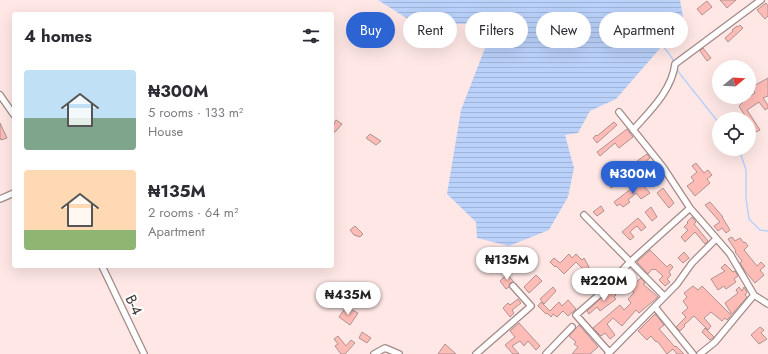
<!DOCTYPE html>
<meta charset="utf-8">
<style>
:root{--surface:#fff;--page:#f7f7f7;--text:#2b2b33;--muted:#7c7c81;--accent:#2c65d3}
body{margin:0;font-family:Jost,sans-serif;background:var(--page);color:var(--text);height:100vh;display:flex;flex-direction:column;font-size:15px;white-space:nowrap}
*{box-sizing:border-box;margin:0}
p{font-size:13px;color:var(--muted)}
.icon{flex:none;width:22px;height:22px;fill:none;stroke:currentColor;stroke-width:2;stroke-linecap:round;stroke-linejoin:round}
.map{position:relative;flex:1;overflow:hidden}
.panel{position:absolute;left:12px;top:12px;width:322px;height:256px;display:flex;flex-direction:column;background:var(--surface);border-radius:4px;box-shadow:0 4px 16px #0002}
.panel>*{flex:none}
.hud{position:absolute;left:346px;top:12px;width:362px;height:36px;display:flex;gap:8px}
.needle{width:26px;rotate:72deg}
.controls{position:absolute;left:712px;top:60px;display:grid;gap:8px}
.controls a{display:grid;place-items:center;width:44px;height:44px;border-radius:50%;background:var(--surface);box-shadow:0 4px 16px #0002;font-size:20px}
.price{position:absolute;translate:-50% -34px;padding:0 9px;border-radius:14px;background:#fff;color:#222;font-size:13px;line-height:26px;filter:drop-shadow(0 1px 2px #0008)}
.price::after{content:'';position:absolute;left:50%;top:24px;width:12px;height:9px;margin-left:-6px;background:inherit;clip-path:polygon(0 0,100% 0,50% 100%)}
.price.current{background:var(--accent);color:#fff}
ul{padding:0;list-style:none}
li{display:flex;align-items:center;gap:12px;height:100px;padding:0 12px}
li span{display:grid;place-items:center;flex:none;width:112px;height:80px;border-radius:4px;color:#555}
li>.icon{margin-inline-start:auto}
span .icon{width:48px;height:48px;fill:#fffc;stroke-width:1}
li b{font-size:17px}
h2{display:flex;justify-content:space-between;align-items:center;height:48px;padding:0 12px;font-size:17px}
.tag{padding:0 14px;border-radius:18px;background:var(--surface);box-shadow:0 4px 16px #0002;font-size:14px;line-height:36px}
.tag.current{background:var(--accent);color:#fff}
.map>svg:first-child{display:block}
.water{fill:url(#water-rules)}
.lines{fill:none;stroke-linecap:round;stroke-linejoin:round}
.stream{stroke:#bad1fa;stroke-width:1.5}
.building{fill:#ffbcb7;stroke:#ad9290}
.street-casing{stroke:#a38987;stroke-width:8}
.street{stroke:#fff;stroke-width:5.5}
.labels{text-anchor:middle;stroke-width:4;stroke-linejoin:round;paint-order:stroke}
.street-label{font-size:15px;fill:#403534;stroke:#fff}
</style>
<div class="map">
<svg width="768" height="354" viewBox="0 0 768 354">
<defs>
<pattern id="water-rules" width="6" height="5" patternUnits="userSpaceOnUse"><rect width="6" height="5" fill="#bad1fa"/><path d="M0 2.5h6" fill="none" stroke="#a1b4d7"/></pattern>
</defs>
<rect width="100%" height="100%" fill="#fee7e5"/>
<path class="water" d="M378,0H680L685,28L663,45L616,99L590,111L578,133L565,135L574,168L568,197L549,230L509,246L477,238L476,222L447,194L461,110L487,43L472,24L414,23Z"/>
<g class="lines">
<path class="stream" d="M662,45L670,55L675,63
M676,67L680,74L719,123
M739,149L746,170V198L749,219L760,230L768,231"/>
</g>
<path class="building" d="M720,0H736L727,8Z
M707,1L712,7L702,15L697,9Z
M766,3L768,6V16L765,19L757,10Z
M740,25L743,28L728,42L725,38L733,31L732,30L737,26L738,27Z
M703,48L711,58L707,61L700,51Z
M768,78V96L763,98L768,105V108L765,110L759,102L747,110L760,130L756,132L749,122V119H747L739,106L743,102L742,101L755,93L752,87Z
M336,120L342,124L335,132L332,131V128Z
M614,122L617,125L597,143L593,138L596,135L597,136Z
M0,123L7,138L1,140L0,137Z
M627,129L633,137L619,148L615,143L600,156L597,152Z
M370,134L381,141L376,145L366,138Z
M647,154L650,158L611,188L608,184L612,180V179Z
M696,163L704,173L708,170L712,175L707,179L710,183L695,196L687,186L694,181L691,177L697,172L692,166Z
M640,182L650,193L641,199L636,193L628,200L630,202L623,207L620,204L617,206L614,202Z
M663,188L674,203L669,208L657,193Z
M710,202L723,217H722L730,230L726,233L722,228L718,231L714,226L720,222L705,205Z
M601,206L604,211L597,216L593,212Z
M651,207L657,217L652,221L645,212Z
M692,217L696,222L694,224L708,241L705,244L695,232L685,242L681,237L688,230L684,227L688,223L687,222Z
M638,218L646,227L641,231L637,226L633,229L630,232L634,237L630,240L622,232Z
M355,226L363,234L360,237L354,235L350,230Z
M732,237L735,241L740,238L744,243L745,242L748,246L744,250L757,266L761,262L765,266L760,270L764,275L755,283L745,271L740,263L742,261L735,252L736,251L728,239Z
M650,250L667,267L670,264L673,267L669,272L671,275L667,279L670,282L665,286L659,280L663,276L655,269L654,270L652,269L648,274L637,262Z
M684,252L689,258L683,263L678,258Z
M569,254L572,258L576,254L582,260L584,258L589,267L585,271L576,262L564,274L556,266L555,267L550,262L554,258L560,263Z
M725,264L733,272L735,271L738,276L734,279L736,282L726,289L724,286L718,290L711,279L725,271L721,268Z
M586,273L598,285L593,291L580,278Z
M507,274L514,282L510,283L509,287L506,289L500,281Z
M536,275L542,281L529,293L524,287Z
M641,278L645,283L643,284L658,297L639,313L636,310L622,326L613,318L607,324L615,335L610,339L605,333L601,336L593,328L620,305L624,310L631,303L628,299L634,293L628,285L631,281L634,284Z
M693,286L698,290L702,286L730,314L731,313L725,303L738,293L736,290L739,287L742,291L744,287L747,292L745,295L747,297L727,320L725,318L722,321L711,312L704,318L711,326L708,330L694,316L684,325L685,326L680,331L676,327L686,317L682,313L688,308L683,301L687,297L684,293Z
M553,287L556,291L544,304L540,299Z
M611,289L616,295L614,297L616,299L600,311L597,307L589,314L587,311Z
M518,299L521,303L512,310L514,313L510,317L503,308L508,303L510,305Z
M568,300L576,309L568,316L563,311L557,317L553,314L551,317L547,313L546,314L538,306L541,302L550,311L559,302L562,306Z
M346,307L358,313L350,325L339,317Z
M655,314L664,325L659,329L675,347L676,346L684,354H677L673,349L667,354L658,342L655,341L651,336L647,340L638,331Z
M519,323L540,346L536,350L528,341L524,346L520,341L512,346L519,354H513L505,345L515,337L510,331Z
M579,325L598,347L590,354H572L578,347L574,344L576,342L569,336Z
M760,327L764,330L761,333L767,339L759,344L751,335Z
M705,328L714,337L710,340L702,332Z
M362,332L371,338L367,343L359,338Z
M338,336L346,346L351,340L355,343L345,354H341L335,346L338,344L334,339Z
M445,344L456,354H438Z"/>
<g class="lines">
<g class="street-casing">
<path id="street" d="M0,95L14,115
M619,112L663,167L690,208L730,254L754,295L768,304
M633,130C650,111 672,90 675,64L761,0
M0,199L14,193
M584,215L664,296
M102,266L144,354
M655,307L693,354
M609,352L576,315L600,294L630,262L690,208
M374,354L385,348L399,354
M476,354L531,306L513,286
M546,354L572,327
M608,354L677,284L692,263L716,239
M700,354L715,342L754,295"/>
</g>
<use href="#street" class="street"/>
</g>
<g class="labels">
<g class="street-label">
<text transform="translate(134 305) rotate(64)" y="5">B-4</text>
</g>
</g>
</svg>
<div class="controls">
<a><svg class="needle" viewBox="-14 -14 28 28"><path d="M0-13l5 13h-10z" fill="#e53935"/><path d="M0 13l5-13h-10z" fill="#7c7c81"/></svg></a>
<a><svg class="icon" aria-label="locate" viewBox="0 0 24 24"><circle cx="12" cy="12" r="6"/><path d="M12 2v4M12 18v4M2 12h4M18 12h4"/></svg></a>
</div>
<b class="price current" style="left:633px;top:195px">₦300M</b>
<b class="price" style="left:507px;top:281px">₦135M</b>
<b class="price" style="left:604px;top:302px">₦220M</b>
<b class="price" style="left:348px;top:316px">₦435M</b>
<div class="hud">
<a class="tag current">Buy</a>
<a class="tag">Rent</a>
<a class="tag">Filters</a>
<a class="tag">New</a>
<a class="tag">Apartment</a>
</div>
<section class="panel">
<h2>4 homes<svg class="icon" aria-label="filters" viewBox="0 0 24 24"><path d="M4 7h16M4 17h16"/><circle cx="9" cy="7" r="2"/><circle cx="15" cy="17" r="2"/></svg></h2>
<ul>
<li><span style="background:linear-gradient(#bfe0f5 60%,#7fa58c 0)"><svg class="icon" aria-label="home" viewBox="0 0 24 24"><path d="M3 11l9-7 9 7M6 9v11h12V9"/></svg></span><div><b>₦300M</b><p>5 rooms · 133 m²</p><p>House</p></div></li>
<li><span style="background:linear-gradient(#ffd9b3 75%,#8fb573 0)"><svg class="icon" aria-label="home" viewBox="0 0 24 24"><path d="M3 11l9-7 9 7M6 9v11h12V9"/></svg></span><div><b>₦135M</b><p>2 rooms · 64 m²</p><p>Apartment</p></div></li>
</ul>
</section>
</div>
